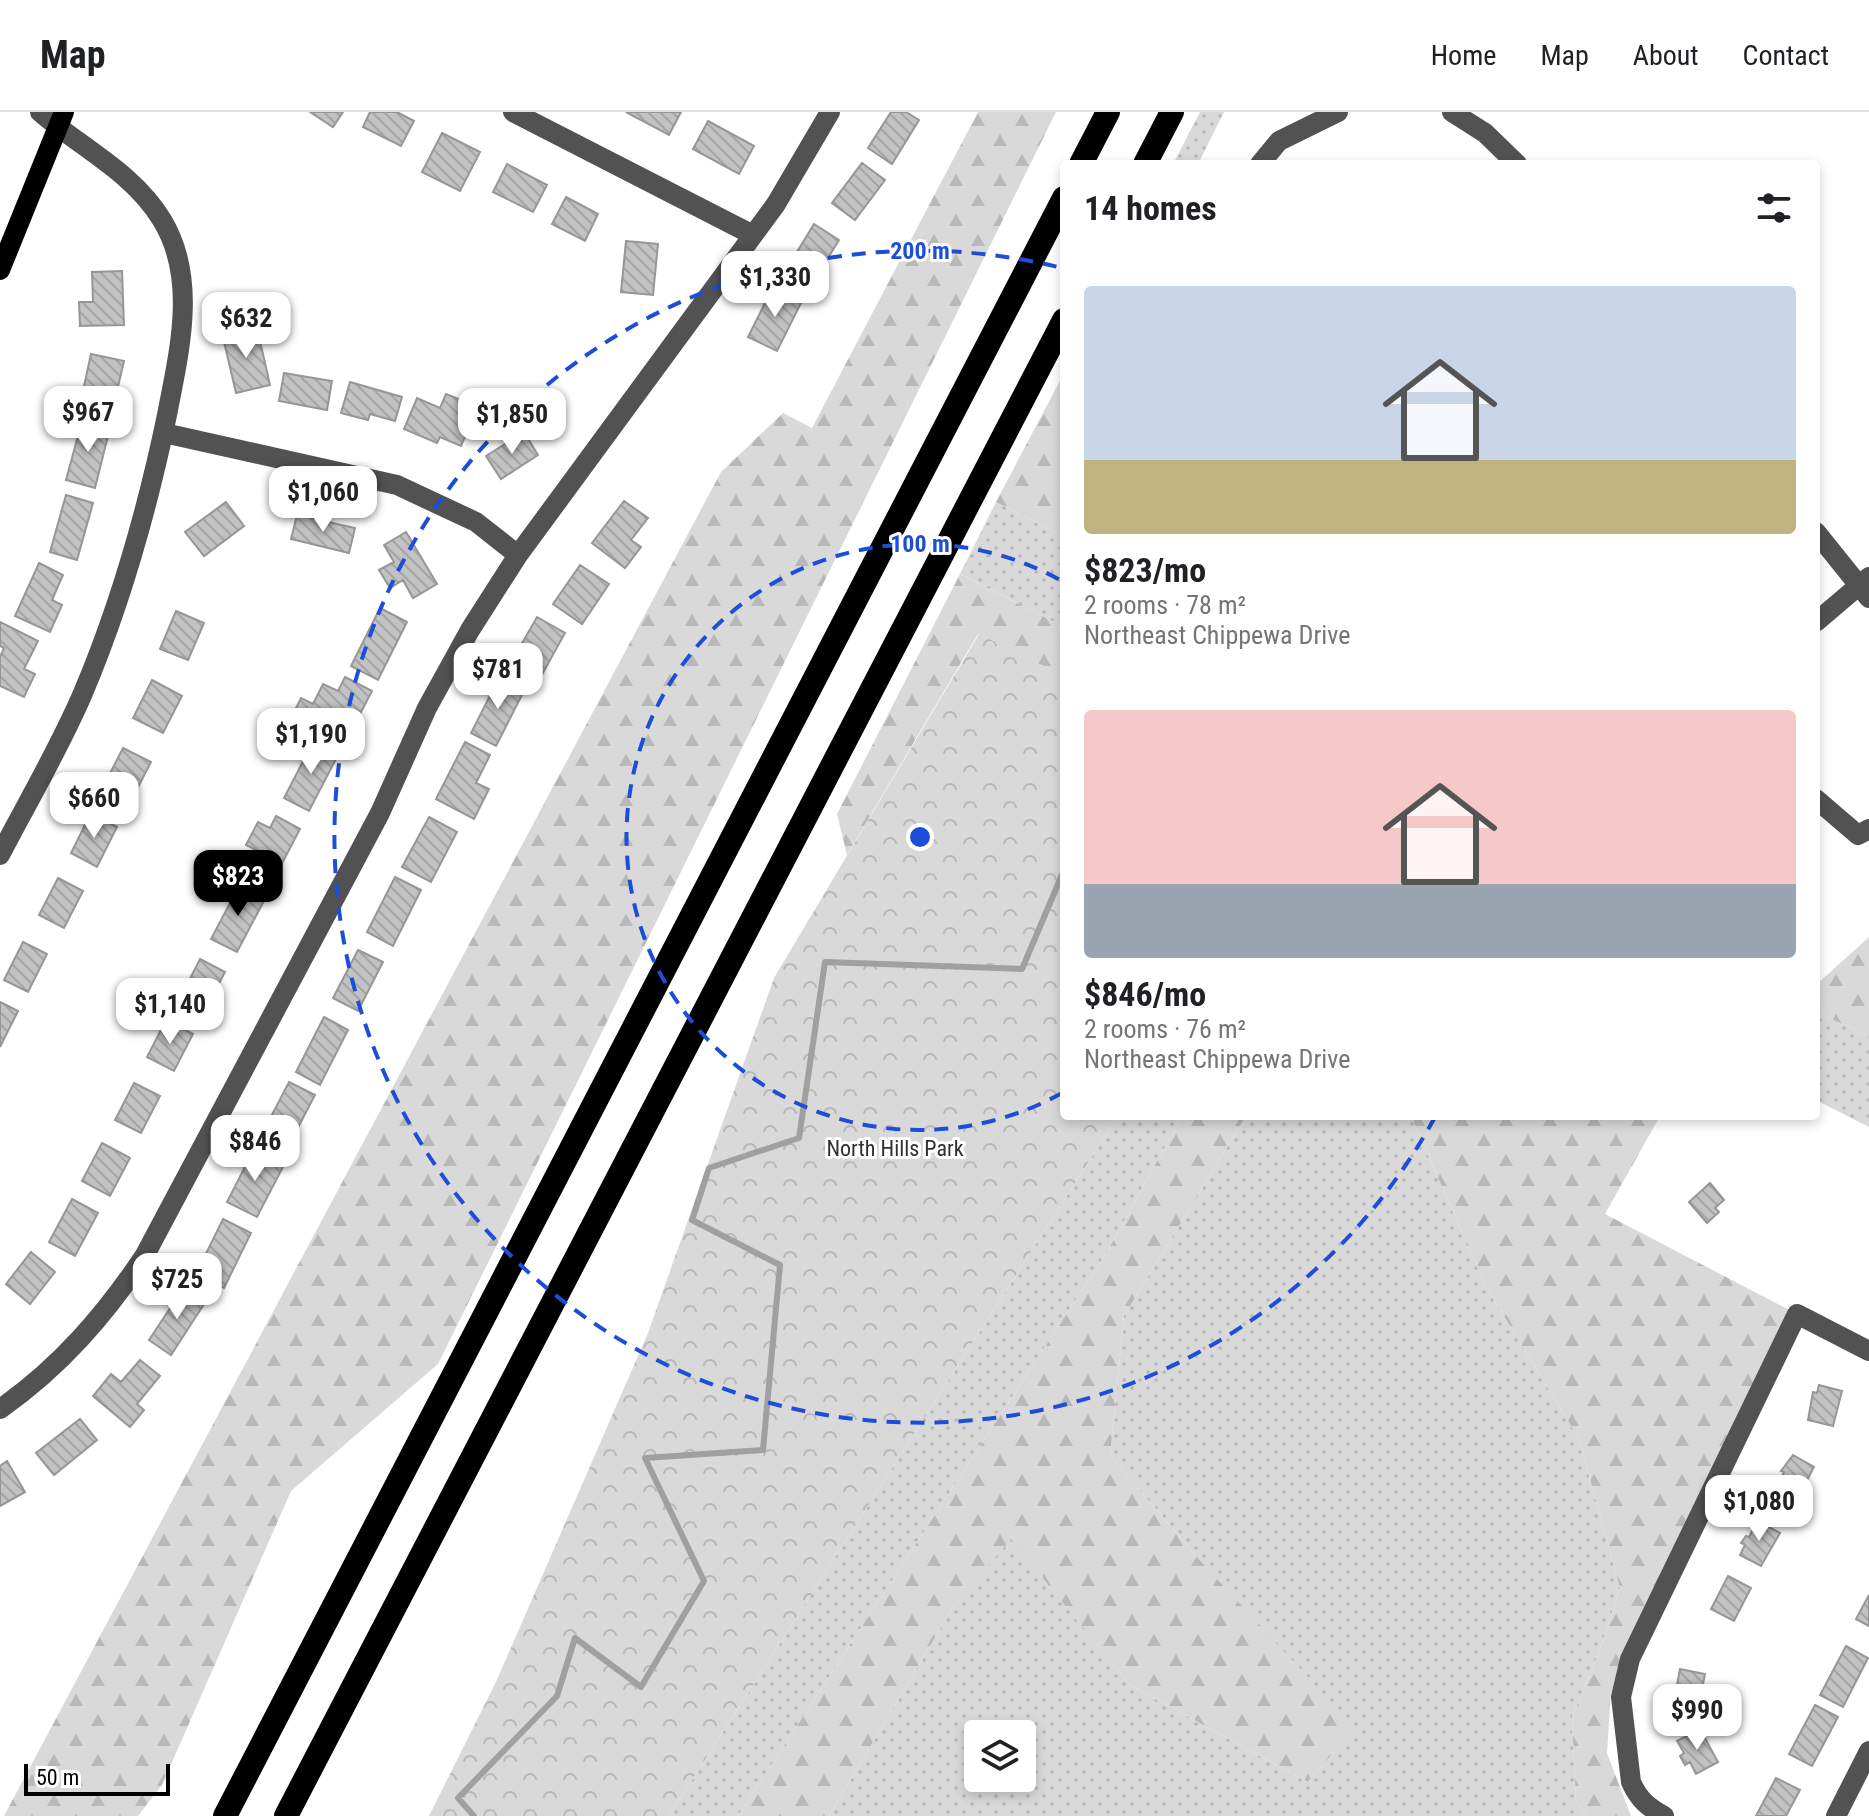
<!DOCTYPE html>
<meta charset="utf-8">
<style>
:root{--surface:#fff;--page:#f2f2f2;--text:#202124;--muted:#757577;--line:#e0e0e0;--accent:#000}
body{margin:0;font-family:"Roboto Condensed",sans-serif;background:var(--page);color:var(--text);height:100vh;display:flex;flex-direction:column;font-size:30px;white-space:nowrap}
*{box-sizing:border-box;margin:0}
p{font-size:26px;color:var(--muted)}
.icon{flex:none;width:44px;height:44px;fill:none;stroke:currentColor;stroke-width:2;stroke-linecap:round;stroke-linejoin:round}
.map{position:relative;flex:1;overflow:hidden}
.panel{position:absolute;left:1060px;top:48px;width:760px;height:960px;display:flex;flex-direction:column;background:var(--surface);border-radius:8px;box-shadow:0 4px 12px #0003}
.panel>*{flex:none}
.controls{position:absolute;left:964px;top:1608px;display:grid;gap:16px}
.controls a{display:grid;place-items:center;width:72px;height:72px;border-radius:8px;background:var(--surface);box-shadow:0 4px 12px #0003;font-size:40px}
.scale{position:absolute;left:24px;bottom:20px;width:146px;box-sizing:border-box;padding-left:8px;border:4px solid #000;border-top:0;font-size:22px;line-height:28px;white-space:nowrap;color:#000;-webkit-text-stroke:6px #fff;paint-order:stroke}
.price{position:absolute;translate:-50% -68px;padding:0 18px;border-radius:16px;background:#fff;color:#222;font-size:26px;line-height:52px;filter:drop-shadow(0 2px 4px #0008)}
.price::after{content:'';position:absolute;left:50%;top:48px;width:24px;height:18px;margin-left:-12px;background:inherit;clip-path:polygon(0 0,100% 0,50% 100%)}
.price.selected{background:var(--accent);color:#fff}
ul{padding:0;list-style:none}
li{display:grid;align-content:center;gap:16px;height:424px;padding:0 24px}
li span{display:grid;place-items:center;height:248px;border-radius:8px;color:#555}
li>.icon{margin-inline-start:auto}
span .icon{width:144px;height:144px;fill:#fffc;stroke-width:1}
li b{font-size:34px}
h2{display:flex;justify-content:space-between;align-items:center;height:96px;padding:0 24px;font-size:34px}
header{display:flex;align-items:center;gap:48px;box-sizing:border-box;height:112px;padding:0 40px;background:var(--surface);border-bottom:2px solid var(--line)}
header strong{font-size:38px}
nav{display:flex;gap:44px;margin-inline-start:auto;font-size:28px}
.map>svg:first-child{display:block}
.grass{fill:url(#grass-dots);fill-rule:evenodd}
.forest{fill:url(#forest-firs)}
.park{fill:url(#park-crowns)}
.lines{fill:none;stroke-linecap:round;stroke-linejoin:round}
.stream{stroke:#a0a0a0;stroke-width:6}
.building{fill:url(#building-back-hatch);stroke:#969696;stroke-width:2}
.minor{stroke:#525252;stroke-width:20}
.major{stroke:#000;stroke-width:20}
.highway{stroke:#000;stroke-width:24}
.ring{fill:none;stroke:#1d4ed8;stroke-width:4;stroke-dasharray:14 10}
.labels{text-anchor:middle;stroke-width:6;stroke-linejoin:round;paint-order:stroke}
.park-label{font-size:22px;fill:#303030;stroke:#fff}
.centre{fill:#1d4ed8;stroke:#fff;stroke-width:4}
.ring-label{font-size:24px;text-anchor:middle;font-weight:bold;fill:#1d4ed8;stroke:#fff;stroke-width:6;stroke-linejoin:round;paint-order:stroke}
</style>
<header>
<strong>Map</strong>
<nav><a>Home</a><a>Map</a><a>About</a><a>Contact</a></nav>
</header>
<div class="map">
<svg width="1869" height="1704" viewBox="0 0 1869 1704">
<defs>
<pattern id="grass-dots" width="8" height="8" patternUnits="userSpaceOnUse" patternTransform="scale(2)"><rect width="8" height="8" fill="#d9d9d9"/><path d="M2 2h.1M6 6h.1" fill="none" stroke="#b8b8b8" stroke-width="1.8" stroke-linecap="round"/></pattern>
<pattern id="forest-firs" width="22" height="20" patternUnits="userSpaceOnUse" patternTransform="scale(2)"><rect width="22" height="20" fill="#d9d9d9"/><path d="M5 1l3.5 6h-7zM16 11l3.5 6h-7z" fill="#b8b8b8"/></pattern>
<pattern id="park-crowns" width="20" height="18" patternUnits="userSpaceOnUse" patternTransform="scale(2)"><rect width="20" height="18" fill="#d9d9d9"/><path d="M2 6a3 3 0 1 1 6 0M12 15a3 3 0 1 1 6 0" fill="none" stroke="#b8b8b8"/></pattern>
<pattern id="building-back-hatch" width="6" height="6" patternUnits="userSpaceOnUse" patternTransform="scale(2)"><rect width="6" height="6" fill="#c2c2c2"/><path d="M-1 5l2 2M0 0l6 6M5-1l2 2" fill="none" stroke="#a5a5a5"/></pattern>
</defs>
<rect width="100%" height="100%" fill="#fff"/>
<path class="grass" d="M1200,0H1224L1198,52H1173Z
M996,390L1064,425V515L960,462Z
M1816,899L1869,925V1015L1816,988Z
M1118,1004H1182L1107,1140L738,1704H669Z
M1246,1004H1411L1485,1173L1579,1327L1620,1476L1598,1543L1572,1605L1576,1689L1587,1704H829L952,1497L1011,1426L1130,1573L1308,1670L1354,1617L1206,1455L1110,1344L1124,1204ZM978,1622H1022V1666H978Z"/>
<path class="forest" d="M978,0H1056L438,1252L291,1379L162,1673L138,1704H4L721,360L783,301L812,316Z
M1064,261V425L996,390Z
M960,462L1064,515V564L978,522L847,743L837,702Z
M1869,825V925L1816,899V873Z
M1182,1004H1246L1124,1204L1110,1344L1206,1455L1355,1616L1308,1670L1130,1573L1011,1427L952,1497L829,1704H738L1107,1140Z
M1411,1004H1660L1605,1102L1797,1202L1611,1581L1607,1641L1631,1704H1587L1576,1689L1572,1605L1598,1543L1620,1476L1579,1327L1485,1173Z"/>
<path class="park" d="M979,522L1064,564V1004H1118L669,1704H429L496,1570L648,1221L774,866Z"/>
<g class="lines">
<path class="stream" d="M474,1704L458,1686L557,1584L575,1526L641,1575L704,1469L645,1346L763,1338L780,1153L692,1108L709,1056L799,1026L825,850L1022,857L1064,758"/>
</g>
<path class="building" d="M310,0H343L333,15Z
M370,0H397L414,9L401,34L363,15Z
M626,0H681L669,23Z
M891,0H906L919,8L892,52L868,36Z
M708,9L754,34L739,62L693,37Z
M442,21L480,40L460,79L422,60Z
M862,51L885,68L855,108L832,91Z
M507,52L547,73L533,100L493,80Z
M566,85L598,102L585,129L552,112Z
M814,112L839,128L814,169L789,153Z
M626,129L658,132L653,183L621,180Z
M122,159L124,213L80,214L79,190H93L92,160Z
M773,175L802,189L777,239L748,225Z
M250,215L254,230L260,229L270,273L236,281L222,221Z
M91,242L124,249L113,296L81,288Z
M284,261L332,269L327,298L279,289Z
M350,270L402,285L395,309L370,302L368,308L341,301Z
M446,282L478,295L461,334L440,325L437,331L404,317L417,286L440,296Z
M82,309L110,316L95,376L66,368Z
M524,320L538,343L501,367L486,344Z
M66,383L93,391L77,448L50,440Z
M624,389L648,406L631,428L641,435L625,456L592,431Z
M226,390L244,414L204,444L185,420Z
M297,403L355,416L349,441L291,427Z
M406,420L437,472L413,486L403,468L390,476L379,458L394,450L384,433Z
M39,451L63,463L52,488L62,493L50,520L15,504Z
M580,453L609,472L582,512L553,492Z
M380,496L407,510L378,568L351,554Z
M176,499L204,511L188,548L160,537Z
M537,505L565,521L538,570L509,554Z
M0,510L38,529L24,557L35,562L24,585L0,574V545L4,536L0,534Z
M500,564L525,577L496,634L471,621Z
M345,565L372,579L347,627L294,600L301,586L313,592L323,572L338,579Z
M152,568L182,584L163,621L133,606Z
M313,630L338,643L309,699L284,686Z
M465,630L490,643L476,671L489,677L474,707L436,687Z
M123,636L151,650L131,689L103,675Z
M91,701L117,715L97,755L71,741Z
M276,704L300,717L275,765L252,753L258,739L246,733L258,710L270,716Z
M429,705L457,720L431,770L402,755Z
M395,765L421,778L393,834L367,820Z
M58,766L83,779L64,816L39,803Z
M240,772L266,785L237,840L211,827Z
M23,830L47,842L28,880L4,868Z
M358,838L383,850L358,899L333,886Z
M200,847L225,860L205,899L180,886Z
M0,890L18,899L0,935Z
M324,905L348,918L320,973L296,960Z
M166,908L193,922L174,959L147,945Z
M289,970L315,983L289,1033L263,1020Z
M134,971L160,984L141,1021L115,1008Z
M102,1031L130,1046L110,1084L82,1069Z
M254,1037L284,1053L257,1105L227,1090Z
M1710,1071L1724,1088L1715,1096L1719,1100L1707,1111L1689,1090Z
M72,1087L98,1101L75,1144L49,1130Z
M223,1107L251,1121L224,1176L196,1162Z
M31,1140L55,1160L30,1192L6,1172Z
M184,1175L206,1189L171,1243L149,1228Z
M140,1248L160,1264L137,1292L144,1298L130,1315L93,1284L111,1262L121,1270Z
M1819,1273L1842,1279L1833,1314L1808,1308L1813,1280L1817,1281Z
M80,1307L97,1328L54,1363L36,1341Z
M1793,1343L1814,1355L1797,1387L1776,1376L1784,1360L1781,1359Z
M7,1349L25,1380L0,1394V1354Z
M1758,1409L1780,1421L1761,1454L1740,1443L1745,1433L1741,1431L1746,1424L1749,1425Z
M1728,1464L1751,1476L1734,1509L1711,1497Z
M1869,1483V1514L1856,1507Z
M1846,1534L1868,1546L1843,1595L1820,1583Z
M1680,1557L1705,1562L1698,1598L1673,1594Z
M1815,1593L1838,1605L1812,1654L1789,1642Z
M1700,1617L1718,1650L1696,1662L1690,1650L1685,1653L1680,1644L1684,1641L1677,1629Z
M1776,1666L1800,1678L1786,1704H1756Z"/>
<g class="lines">
<path class="minor" d="M513,0L753,123
M1452,0L1485,21L1517,52
M1260,52L1279,29L1338,0
M164,321L397,373L476,410L518,443
M1816,420L1869,486
M1816,510L1869,465
M1816,687L1858,723L1869,717
M0,743C28,689 59,637 83,581C121,491 147,399 167,303C179,240 198,167 162,108C133,60 81,36 40,0
M0,1297C60,1255 105,1203 145,1143L380,701L427,596L470,518L518,443L776,92L830,0
M1664,1704C1648,1695 1639,1688 1631,1670L1621,1585L1630,1547L1797,1202L1869,1239
M1836,1704L1869,1639"/>
<path class="major" d="M0,158L64,0"/>
<path class="highway" d="M1081,52L1108,0
M1145,52L1172,0
M225,1704L1064,86
M286,1704L1064,208"/>
</g>
<g class="ring">
<path d="M1062 981A293 293 0 1 1 1062 469"/>
<path d="M1435 1005A586 586 0 1 1 1062 156"/>
</g>
<g class="labels">
<g class="park-label">
<text x="895" y="1044">North Hills Park</text>
</g>
</g>
<circle cx="920" cy="725" r="12" class="centre"/>
<g class="ring-label">
<text x="920" y="147">200 m</text>
<text x="920" y="440">100 m</text>
</g>
</svg>
<div class="controls">
<a><svg class="icon" aria-label="layers" viewBox="0 0 24 24"><path d="M12 4l9 5-9 5-9-5zM3 14l9 5 9-5"/></svg></a>
</div>
<div class="scale">50 m</div>
<b class="price" style="left:775px;top:207px">$1,330</b>
<b class="price" style="left:246px;top:248px">$632</b>
<b class="price" style="left:88px;top:342px">$967</b>
<b class="price" style="left:512px;top:344px">$1,850</b>
<b class="price" style="left:323px;top:422px">$1,060</b>
<b class="price" style="left:498px;top:599px">$781</b>
<b class="price" style="left:311px;top:664px">$1,190</b>
<b class="price" style="left:94px;top:728px">$660</b>
<b class="price selected" style="left:238px;top:806px">$823</b>
<b class="price" style="left:170px;top:934px">$1,140</b>
<b class="price" style="left:255px;top:1071px">$846</b>
<b class="price" style="left:177px;top:1209px">$725</b>
<b class="price" style="left:1759px;top:1431px">$1,080</b>
<b class="price" style="left:1697px;top:1640px">$990</b>
<section class="panel">
<h2>14 homes<svg class="icon" aria-label="filters" viewBox="0 0 24 24"><path d="M4 7h16M4 17h16"/><circle cx="9" cy="7" r="2"/><circle cx="15" cy="17" r="2"/></svg></h2>
<ul>
<li><span style="background:linear-gradient(#c9d6e8 70%,#c2b280 0)"><svg class="icon" aria-label="home" viewBox="0 0 24 24"><path d="M3 11l9-7 9 7M6 9v11h12V9"/></svg></span><div><b>$823/mo</b><p>2 rooms · 78 m²</p><p>Northeast Chippewa Drive</p></div></li>
<li><span style="background:linear-gradient(#f6c9c9 70%,#9aa5b1 0)"><svg class="icon" aria-label="home" viewBox="0 0 24 24"><path d="M3 11l9-7 9 7M6 9v11h12V9"/></svg></span><div><b>$846/mo</b><p>2 rooms · 76 m²</p><p>Northeast Chippewa Drive</p></div></li>
</ul>
</section>
</div>
